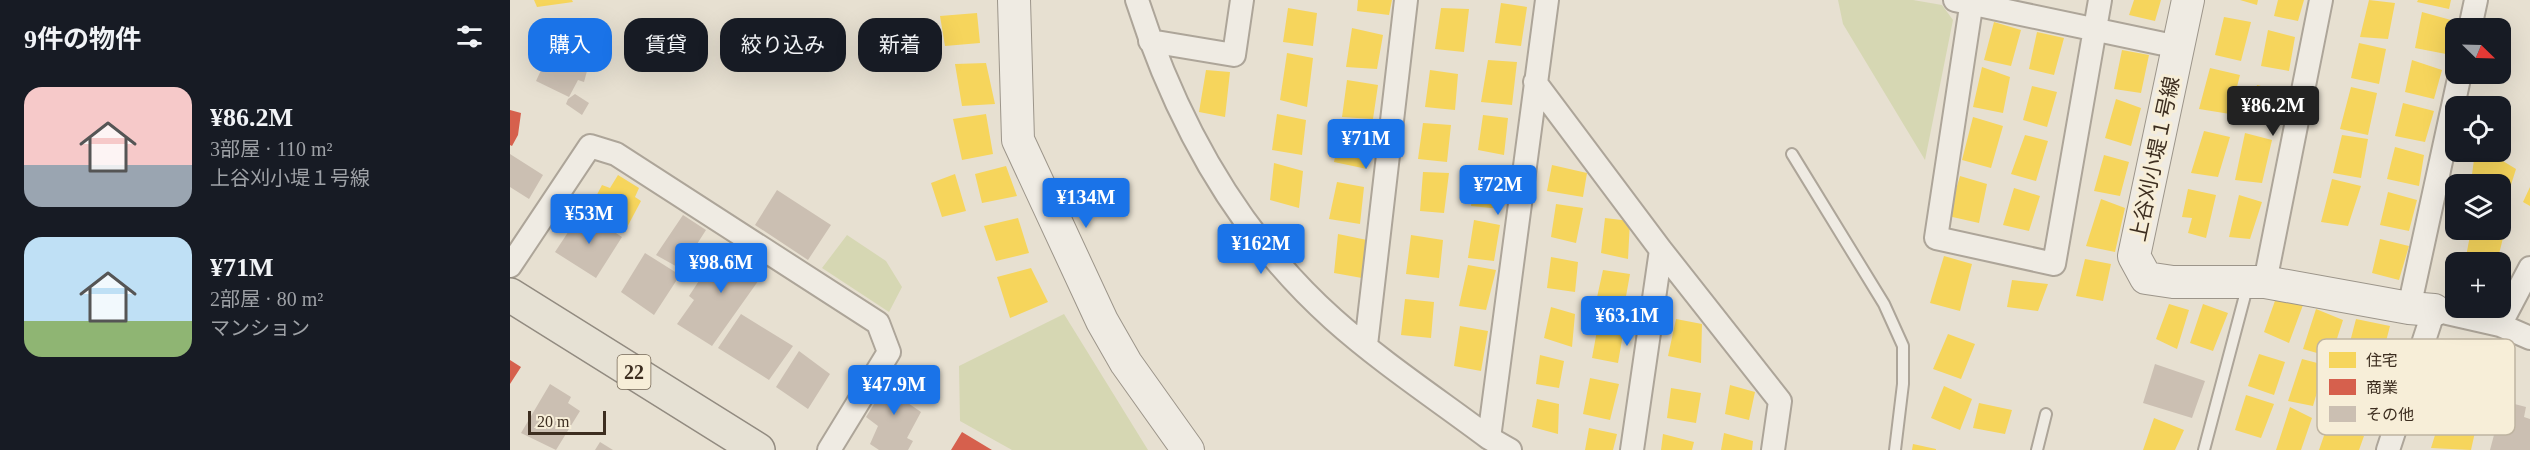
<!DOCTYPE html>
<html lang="ja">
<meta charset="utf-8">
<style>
:root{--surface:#171b24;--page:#20242c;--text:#f1f3f6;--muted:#9ea1a6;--accent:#1a73e8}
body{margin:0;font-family:"Times New Roman","Noto Sans JP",serif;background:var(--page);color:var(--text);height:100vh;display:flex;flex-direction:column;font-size:22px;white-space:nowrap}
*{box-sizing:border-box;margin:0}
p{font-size:20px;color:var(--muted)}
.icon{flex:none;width:33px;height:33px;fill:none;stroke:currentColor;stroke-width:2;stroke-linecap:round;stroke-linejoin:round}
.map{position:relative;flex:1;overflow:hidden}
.panel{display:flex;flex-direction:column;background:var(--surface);width:510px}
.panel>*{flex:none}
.hud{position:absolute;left:18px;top:18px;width:570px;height:54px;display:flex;gap:12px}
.needle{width:39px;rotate:113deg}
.buttons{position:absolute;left:1935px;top:18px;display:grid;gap:12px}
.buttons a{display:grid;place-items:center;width:66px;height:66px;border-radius:12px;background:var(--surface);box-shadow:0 6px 24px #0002;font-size:30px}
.scale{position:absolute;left:18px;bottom:15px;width:78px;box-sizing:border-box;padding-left:6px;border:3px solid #3d2e20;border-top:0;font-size:16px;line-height:21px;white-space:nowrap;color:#3d2e20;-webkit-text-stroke:4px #f7eed8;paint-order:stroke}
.price{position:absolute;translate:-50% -51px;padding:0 14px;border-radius:6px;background:var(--accent);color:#fff;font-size:20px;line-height:39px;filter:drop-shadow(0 2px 3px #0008)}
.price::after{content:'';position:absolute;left:50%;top:36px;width:18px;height:14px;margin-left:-9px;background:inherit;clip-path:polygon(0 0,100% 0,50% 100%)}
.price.active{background:#222;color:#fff}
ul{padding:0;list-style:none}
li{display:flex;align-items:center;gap:18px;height:150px;padding:0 24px}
li span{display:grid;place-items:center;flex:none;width:168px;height:120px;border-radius:18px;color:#555}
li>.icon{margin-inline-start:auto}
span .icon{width:72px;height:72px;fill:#fffc;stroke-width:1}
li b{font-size:26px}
h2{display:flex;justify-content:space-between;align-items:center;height:72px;padding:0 24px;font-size:26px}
.chip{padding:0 21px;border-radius:18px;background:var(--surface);box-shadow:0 6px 24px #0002;font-size:21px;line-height:54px}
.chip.active{background:var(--accent);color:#fff}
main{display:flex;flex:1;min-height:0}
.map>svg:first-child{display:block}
.green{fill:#d6d7b3}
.homes{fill:#f6d55c}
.shops{fill:#d6604d}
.building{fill:#cbbfb2}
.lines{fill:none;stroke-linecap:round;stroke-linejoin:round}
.lane-casing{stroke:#ada599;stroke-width:14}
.street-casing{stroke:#ada599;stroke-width:26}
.secondary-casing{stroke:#9c958a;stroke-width:34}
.primary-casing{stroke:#928b80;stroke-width:36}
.lane{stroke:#efebe3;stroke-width:10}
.street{stroke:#efebe3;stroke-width:22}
.secondary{stroke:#efebe3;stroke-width:32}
.primary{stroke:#e6e1d4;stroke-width:33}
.labels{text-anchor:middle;stroke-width:6;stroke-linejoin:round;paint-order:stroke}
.shield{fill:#f7eed8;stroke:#756857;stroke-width:1.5}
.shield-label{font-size:20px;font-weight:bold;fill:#3d2e20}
.street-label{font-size:21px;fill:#3d2e20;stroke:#f7eed8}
.key{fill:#f7eed8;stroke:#bfb4a1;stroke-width:1.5}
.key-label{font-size:16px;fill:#3d2e20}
</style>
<main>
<section class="panel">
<h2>9件の物件<svg class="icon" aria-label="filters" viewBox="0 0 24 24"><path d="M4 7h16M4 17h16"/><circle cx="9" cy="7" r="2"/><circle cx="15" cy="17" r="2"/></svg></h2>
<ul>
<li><span style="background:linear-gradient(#f6c9c9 65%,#9aa5b1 0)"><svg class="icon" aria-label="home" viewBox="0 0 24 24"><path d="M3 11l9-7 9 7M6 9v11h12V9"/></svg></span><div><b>¥86.2M</b><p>3部屋 · 110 m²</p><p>上谷刈小堤１号線</p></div></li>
<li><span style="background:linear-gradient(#bfe0f5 70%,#8fb573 0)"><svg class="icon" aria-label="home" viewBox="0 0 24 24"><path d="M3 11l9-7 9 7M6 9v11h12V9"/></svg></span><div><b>¥71M</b><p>2部屋 · 80 m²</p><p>マンション</p></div></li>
</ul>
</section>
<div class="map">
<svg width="2020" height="450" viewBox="0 0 2020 450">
<rect width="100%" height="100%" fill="#e7e0d1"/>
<path class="green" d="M1328,0H1403L1432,5L1443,20L1415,160L1333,24Z
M337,235L376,261L392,287L379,312L312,268Z
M554,314L638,450H502L450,421L449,366Z"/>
<path class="homes" d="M24,0H62L63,2L27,7Z
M848,0H882L879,15L847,11Z
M1624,0H1651L1645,21L1619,15Z
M1730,0H1748L1747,5Z
M1768,0H1794L1788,21L1764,16Z
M1859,0L1885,3L1878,39L1850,37Z
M1908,0H1941L1939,9L1907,2Z
M991,3L1017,7L1011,46L985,43Z
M778,8L807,13L803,46L773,42Z
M931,8L959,9L954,52L925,49Z
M1912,12L1941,20L1936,54L1905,48Z
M467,13L470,43L435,46L430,16Z
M1714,17L1741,22L1731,61L1705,55Z
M1484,22L1511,30L1501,66L1474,60Z
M842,28L873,35L867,69L836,67Z
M1758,30L1785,37L1779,71L1751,66Z
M1527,32L1554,38L1544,75L1519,69Z
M1849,43L1876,49L1869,84L1841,78Z
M1612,50L1639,55L1631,93L1604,89Z
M777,53L803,58L797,107L770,100Z
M978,60L1007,62L1002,105L971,102Z
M1902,60L1932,70L1924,99L1895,92Z
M476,63L485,104L452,106L445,64Z
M1472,67L1500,77L1493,113L1463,107Z
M1700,68L1730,75L1720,114L1689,109Z
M696,70L720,72L715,117L689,112Z
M920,70L948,74L945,110L915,107Z
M837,80L868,85L863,119L832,117Z
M1747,85L1775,92L1766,125L1739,118Z
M1522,86L1547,92L1537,127L1513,120Z
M1841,87L1867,93L1858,135L1830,129Z
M1606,99L1631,108L1621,146L1595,138Z
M1893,103L1924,111L1915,142L1885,136Z
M476,114L483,154L452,160L443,119Z
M767,114L796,120L792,155L762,150Z
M973,115L998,118L994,155L968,150Z
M1463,117L1493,126L1481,168L1452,160Z
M913,123L941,125L937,162L908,159Z
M830,129L860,134L857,169L824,162Z
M1694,131L1720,137L1708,177L1681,173Z
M1735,133L1762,140L1752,183L1725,180Z
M1515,135L1538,141L1526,181L1501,174Z
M1832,135L1858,139L1851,178L1823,173Z
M1885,147L1914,155L1909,186L1877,179Z
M1965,152H1987L1988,158L2006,169L2000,188L1990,187V184L1961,182Z
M1594,155L1619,162L1610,196L1584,191Z
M764,163L793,171L789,208L760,200Z
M1042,165L1077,173L1073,197L1037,191Z
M496,166L507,196L472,203L465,174Z
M966,167L996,168L991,209L961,206Z
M913,172L939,173L934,213L910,211Z
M445,174L456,211L432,217L421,183Z
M108,175L129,188L125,197L131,201L114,233L79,210L92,185L100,188Z
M1450,176L1477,184L1469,223L1438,216Z
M1822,179L1851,186L1838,226L1811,222Z
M827,182L854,187L850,224L819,219Z
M2020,187V206L2013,202Z
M1504,188L1530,196L1519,231L1493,225Z
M1678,189L1706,195L1696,238L1678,233L1682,218L1672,217Z
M1878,192L1907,200L1899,231L1870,225Z
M1729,195L1752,202L1740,239L1719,237Z
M1591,199L1615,208L1605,252L1576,246Z
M1046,204L1073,208L1066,243L1041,237Z
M508,218L519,253L486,261L474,226Z
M1095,218L1120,221L1118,259L1091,253Z
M964,220L990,225L984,261L958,258Z
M1990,225L1996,226L1987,262H1955L1961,230H1990Z
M828,234L857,240L852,278L824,273Z
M901,235L933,240L929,278L896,274Z
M1870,239L1899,246L1889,280L1862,273Z
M1434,256L1462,264L1450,311L1420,303Z
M1041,257L1068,262L1065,292L1037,288Z
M1575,259L1601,264L1593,301L1566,296Z
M958,265L986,270L976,310L949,306Z
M521,268L538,302L500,318L487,277Z
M1093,270L1120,274L1113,313L1084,311Z
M1502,280L1538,284L1528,311L1497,307Z
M1767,295L1793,305L1779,343L1754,332Z
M895,299L924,302L921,338L891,335Z
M1659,304L1679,310L1667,349L1646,339Z
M1693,304L1718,313L1703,351L1680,343Z
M1041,307L1065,314L1062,347L1034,338Z
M1806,309L1833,320L1821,357L1793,349Z
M1166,319L1192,324L1191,363L1158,356Z
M1846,319L1880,326L1868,372L1834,365Z
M1088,325L1114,328L1108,363L1082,358Z
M950,326L978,331L971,371L944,366Z
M1438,334L1465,344L1451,379L1423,369Z
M1749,354L1775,362L1764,395L1738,386Z
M1030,355L1054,361L1049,388L1026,384Z
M1792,359L1815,365L1803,406L1778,401Z
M1080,378L1109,384L1100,420L1073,414Z
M1220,385L1245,392L1239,420L1215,414Z
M1434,386L1462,399L1450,430L1421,418Z
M1161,388L1191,393L1186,423L1157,418Z
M1736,395L1764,404L1751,438L1725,430Z
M1027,399L1049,404L1048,434L1022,427Z
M1469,403L1502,410L1495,434L1463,428Z
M1934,406L1969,414L1961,450L1921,448Z
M1780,407L1802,418L1791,450H1766Z
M1644,418L1674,430L1665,450H1633Z
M1818,424L1854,436L1849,450H1809Z
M1079,428L1107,434L1103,450H1075Z
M1214,433L1243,441L1242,450H1211Z
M1153,434L1184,442L1182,450H1151Z
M1403,444L1426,449V450H1402Z"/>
<path class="shops" d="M0,110L11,113L8,135L2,146L0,145Z
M0,360L11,367L0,384Z
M452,432L482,450H441Z"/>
<path class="building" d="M90,51L83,69L59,59L61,52Z
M39,53L77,71L74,82L68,80L59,97L26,81Z
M65,94L79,103L72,115L56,104L58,99Z
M0,154L33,175L19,199L0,187Z
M267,190L321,225L298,260L245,225Z
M72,211L112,237L86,278L45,252Z
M173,215L196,230L171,269L146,255Z
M227,245L258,267L202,346L167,324L184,300L179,296L206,255L217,259Z
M135,253L170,275L144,315L111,292Z
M231,314L283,346L259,380L208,348Z
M289,351L320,374L298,409L266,387Z
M1645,364L1695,381L1682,418L1633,403Z
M383,374L404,383L395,401L411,412L397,438L403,441L398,450H369L360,444L368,426L356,417Z
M40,384L61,397L58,403L70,411L46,450L11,433Z
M1993,401L2016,407L2014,417L2020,419V450H1980Z
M90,442L103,450H85Z"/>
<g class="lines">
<g class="lane-casing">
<path id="lane" d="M1282,154L1374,304L1393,346V384L1385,450
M1527,450L1536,414
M1694,450L1738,284"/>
</g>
<g class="street-casing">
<path id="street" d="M627,0C666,122 727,233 823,319C871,362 927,399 979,438L1000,450
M1445,0L1668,47
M1462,0L1426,238L1544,264L1590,0
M1960,28L1966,0
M640,41L724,55L732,0
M1025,82L1151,250L1270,401L1263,450
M0,266L80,146L106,154L368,323L379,352L319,450
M1755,282L1811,0
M1899,308L1950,74
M1990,325L2020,268
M856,345L896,0
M979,438L1037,0
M1122,450L1151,250
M1878,450L1924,310L1990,325L2020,338"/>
</g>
<g class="secondary-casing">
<path id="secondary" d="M504,0L508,140L592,321L616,363L678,450
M1678,0L1624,256L1636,278L1663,282H1755L1899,308L1924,310"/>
</g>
<g class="primary-casing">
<path id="primary" d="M0,295L248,450"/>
</g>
<use href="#lane" class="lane"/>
<use href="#street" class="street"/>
<use href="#secondary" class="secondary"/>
<use href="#primary" class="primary"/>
</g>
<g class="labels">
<rect class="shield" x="107.5" y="355" width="33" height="34" rx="4.5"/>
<g class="shield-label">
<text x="124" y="379">22</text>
</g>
<g class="street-label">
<text transform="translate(1645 159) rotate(-78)" y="7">上谷刈小堤１号線</text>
</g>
</g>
<rect x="1807" y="339" width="198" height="96" rx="9" class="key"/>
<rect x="1819" y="352" width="27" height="16" fill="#f6d55c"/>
<rect x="1819" y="379" width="27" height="16" fill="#d6604d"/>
<rect x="1819" y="406" width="27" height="16" fill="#cbbfb2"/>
<g class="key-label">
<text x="1856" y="366">住宅</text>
<text x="1856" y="393">商業</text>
<text x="1856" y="420">その他</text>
</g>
</svg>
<div class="buttons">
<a><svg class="needle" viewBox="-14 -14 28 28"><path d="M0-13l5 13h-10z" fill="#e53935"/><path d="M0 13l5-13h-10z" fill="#9ea1a6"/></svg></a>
<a><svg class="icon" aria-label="locate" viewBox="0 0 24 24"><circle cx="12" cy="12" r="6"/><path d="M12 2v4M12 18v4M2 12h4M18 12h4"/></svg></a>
<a><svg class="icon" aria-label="layers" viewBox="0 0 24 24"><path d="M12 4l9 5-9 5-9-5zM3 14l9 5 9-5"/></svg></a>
<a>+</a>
</div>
<div class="scale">20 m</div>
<b class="price active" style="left:1763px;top:137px">¥86.2M</b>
<b class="price" style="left:856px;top:170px">¥71M</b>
<b class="price" style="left:988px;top:216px">¥72M</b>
<b class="price" style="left:576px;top:229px">¥134M</b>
<b class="price" style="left:79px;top:245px">¥53M</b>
<b class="price" style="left:751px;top:275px">¥162M</b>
<b class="price" style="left:211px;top:294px">¥98.6M</b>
<b class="price" style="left:1117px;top:347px">¥63.1M</b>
<b class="price" style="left:384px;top:416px">¥47.9M</b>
<div class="hud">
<a class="chip active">購入</a>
<a class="chip">賃貸</a>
<a class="chip">絞り込み</a>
<a class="chip">新着</a>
</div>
</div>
</main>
